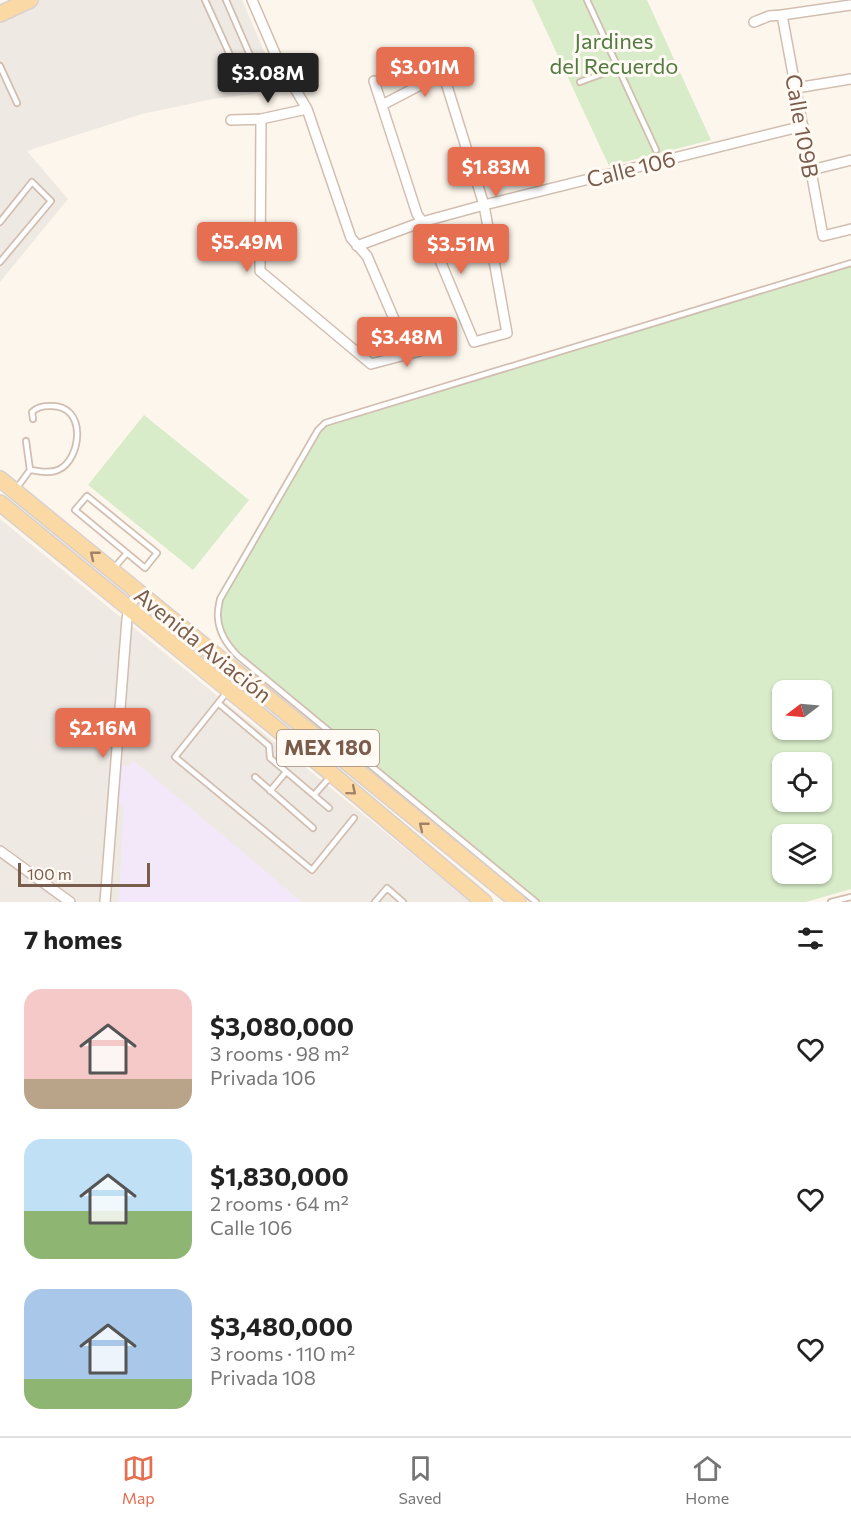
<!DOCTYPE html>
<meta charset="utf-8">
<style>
:root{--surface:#fff;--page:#f2f2f2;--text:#222;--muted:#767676;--line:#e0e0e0;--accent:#e76f51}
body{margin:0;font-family:Commissioner,sans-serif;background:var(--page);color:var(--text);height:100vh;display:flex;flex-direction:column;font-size:22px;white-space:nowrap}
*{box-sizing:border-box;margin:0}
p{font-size:20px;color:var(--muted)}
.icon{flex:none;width:33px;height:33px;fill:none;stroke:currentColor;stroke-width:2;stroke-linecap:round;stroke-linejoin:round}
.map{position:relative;height:902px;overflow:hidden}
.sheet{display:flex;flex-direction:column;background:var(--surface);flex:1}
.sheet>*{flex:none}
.needle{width:39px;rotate:254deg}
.tools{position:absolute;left:772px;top:680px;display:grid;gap:12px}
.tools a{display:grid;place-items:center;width:60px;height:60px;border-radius:12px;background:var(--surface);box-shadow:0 2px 4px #0004;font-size:30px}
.scale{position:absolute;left:18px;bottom:15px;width:132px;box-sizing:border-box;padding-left:6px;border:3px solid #7a5c4d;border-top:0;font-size:16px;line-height:21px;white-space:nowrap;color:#7a5c4d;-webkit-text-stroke:4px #fffaf3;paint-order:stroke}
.price{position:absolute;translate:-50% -51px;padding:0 14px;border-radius:6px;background:var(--accent);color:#fff;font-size:20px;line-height:39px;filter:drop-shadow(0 2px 3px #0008)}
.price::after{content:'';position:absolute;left:50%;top:36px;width:18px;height:14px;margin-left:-9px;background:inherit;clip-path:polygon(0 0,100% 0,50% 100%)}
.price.current{background:#222;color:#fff}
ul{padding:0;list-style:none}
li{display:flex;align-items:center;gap:18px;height:150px;padding:0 24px}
li span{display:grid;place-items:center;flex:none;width:168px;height:120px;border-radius:18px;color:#555}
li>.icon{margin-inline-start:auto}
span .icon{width:72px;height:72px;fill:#fffc;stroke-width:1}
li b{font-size:26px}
h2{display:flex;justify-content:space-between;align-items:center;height:72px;padding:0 24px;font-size:26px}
.dock{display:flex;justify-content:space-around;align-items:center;height:84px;border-top:2px solid var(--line);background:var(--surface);font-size:16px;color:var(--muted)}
.dock a{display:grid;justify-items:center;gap:3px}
.dock .current{color:var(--accent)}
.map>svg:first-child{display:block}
.industrial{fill:#efe9e4}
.education{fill:#f3e8fa}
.green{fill:#d8ecc9;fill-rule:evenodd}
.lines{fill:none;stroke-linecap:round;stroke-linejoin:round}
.service-casing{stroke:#d1beb0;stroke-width:8}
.minor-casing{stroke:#d1beb0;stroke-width:12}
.primary-casing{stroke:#dad1cd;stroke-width:18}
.service{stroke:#fff;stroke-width:4.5}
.minor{stroke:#fff;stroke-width:9}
.primary{stroke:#fbd9a5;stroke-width:15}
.oneway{stroke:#a18267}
.labels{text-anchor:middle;stroke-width:6;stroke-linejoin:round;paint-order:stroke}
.shield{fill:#fffaf3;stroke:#a28b7f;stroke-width:1.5}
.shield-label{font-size:21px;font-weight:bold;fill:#7a5c4d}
.park-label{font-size:22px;fill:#537a41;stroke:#fffaf3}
.street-label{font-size:22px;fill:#7a5c4d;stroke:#fffaf3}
</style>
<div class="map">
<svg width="851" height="902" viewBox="0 0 851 902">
<rect width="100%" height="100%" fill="#fdf6ec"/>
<path class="industrial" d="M35,0H242L280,88L252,94L213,99L142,114L27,151L68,199L0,282V16Z
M0,519L471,902H0Z"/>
<path class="education" d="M133,760L302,902H119L124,805L117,804L120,762L128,767Z"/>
<path class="green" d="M532,0H647L711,140L609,166Z
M851,265V889L806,902H539L249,663C228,644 217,628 221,599L322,426ZM783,690H822V729H783ZM783,762H822V801H783ZM783,834H822V873H783Z
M144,415L249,500L193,570L88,485Z"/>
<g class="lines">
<g class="service-casing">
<path id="service" d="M205,0L234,64L252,60L226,0
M587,0L656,150
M0,66L17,103
M580,82L618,68
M0,222L32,182L51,201L0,262
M30,470C40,471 49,474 58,470C82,460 88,403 49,406C42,406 37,407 32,412L33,419
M16,489L30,470L26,441
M87,496L157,553L145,568L75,510Z
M114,568L127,553
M227,692L175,757L312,870L354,818
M218,703L269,746L270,758L329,808
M255,777L313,828
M270,791L286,772
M314,795L330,777
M375,902L387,888L403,902
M536,902L238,656C228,646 219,633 218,618C217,612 219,605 220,599L318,430L325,423L851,263
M831,902L851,897"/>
</g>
<g class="minor-casing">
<path id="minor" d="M252,0L277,58L307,109L351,238L367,256L409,354
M782,15L823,236L851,229
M754,22L769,16L782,15L851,5
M374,81L417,214L427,229L474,342L507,333L484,205L443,73
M796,88L851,79
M382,105L455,67
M261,119L260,271L371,364L420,351L432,345
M231,120L261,119L307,109
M811,170L851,160
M357,246L422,222L484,205L803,126
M0,851L70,902
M105,902L127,619L129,607L139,592"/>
</g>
<g class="primary-casing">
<path id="primary" d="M0,14L30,0
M0,479L518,902
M0,503L332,774L484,902"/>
</g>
<use href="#service" class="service"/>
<use href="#minor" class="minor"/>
<use href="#primary" class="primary"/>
</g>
<defs><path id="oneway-chevron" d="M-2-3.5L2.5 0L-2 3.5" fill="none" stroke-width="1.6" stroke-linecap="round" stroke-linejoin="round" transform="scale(1.5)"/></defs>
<g class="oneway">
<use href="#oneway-chevron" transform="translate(94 555) rotate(-141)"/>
<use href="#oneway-chevron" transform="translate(352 791) rotate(40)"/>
<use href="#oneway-chevron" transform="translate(423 826) rotate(-141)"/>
</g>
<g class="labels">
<rect class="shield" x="277" y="730" width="102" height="36" rx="4.5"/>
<g class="shield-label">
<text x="328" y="755">MEX 180</text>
</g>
<g class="park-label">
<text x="614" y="49">Jardines<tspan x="614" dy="25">del Recuerdo</tspan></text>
</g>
<g class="street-label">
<text transform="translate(802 126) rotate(80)" y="8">Calle 109B</text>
<text transform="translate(631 169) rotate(-14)" y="8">Calle 106</text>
<text transform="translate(203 645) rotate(39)" y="8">Avenida Aviación</text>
</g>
</g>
</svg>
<div class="tools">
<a><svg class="needle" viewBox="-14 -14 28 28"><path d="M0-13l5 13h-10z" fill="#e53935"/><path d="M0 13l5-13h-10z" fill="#767676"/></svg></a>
<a><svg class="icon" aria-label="locate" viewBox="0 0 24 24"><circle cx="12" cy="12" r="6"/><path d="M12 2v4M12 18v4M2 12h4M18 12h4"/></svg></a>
<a><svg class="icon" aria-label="layers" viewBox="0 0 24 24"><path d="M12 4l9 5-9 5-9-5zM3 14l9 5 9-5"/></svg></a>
</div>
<div class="scale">100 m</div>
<b class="price" style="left:425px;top:98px">$3.01M</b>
<b class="price current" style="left:268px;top:104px">$3.08M</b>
<b class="price" style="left:496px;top:198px">$1.83M</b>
<b class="price" style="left:247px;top:273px">$5.49M</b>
<b class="price" style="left:461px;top:275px">$3.51M</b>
<b class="price" style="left:407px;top:368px">$3.48M</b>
<b class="price" style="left:103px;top:759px">$2.16M</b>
</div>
<section class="sheet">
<h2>7 homes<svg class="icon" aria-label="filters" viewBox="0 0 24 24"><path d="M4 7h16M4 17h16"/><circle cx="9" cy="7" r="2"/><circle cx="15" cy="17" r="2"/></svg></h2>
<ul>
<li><span style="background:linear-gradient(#f6c9c9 75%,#b9a48a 0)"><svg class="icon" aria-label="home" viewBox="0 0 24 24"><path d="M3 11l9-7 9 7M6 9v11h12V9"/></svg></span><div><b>$3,080,000</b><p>3 rooms · 98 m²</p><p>Privada 106</p></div><svg class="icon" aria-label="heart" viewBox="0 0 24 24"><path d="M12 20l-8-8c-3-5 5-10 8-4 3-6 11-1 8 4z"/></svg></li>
<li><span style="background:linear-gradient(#bfe0f5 60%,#8fb573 0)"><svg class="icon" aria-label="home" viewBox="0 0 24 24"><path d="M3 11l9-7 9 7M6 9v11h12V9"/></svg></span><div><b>$1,830,000</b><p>2 rooms · 64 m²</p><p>Calle 106</p></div><svg class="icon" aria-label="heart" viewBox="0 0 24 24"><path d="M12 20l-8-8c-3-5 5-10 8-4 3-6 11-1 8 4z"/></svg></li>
<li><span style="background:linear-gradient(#a9c7e8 75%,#8fb573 0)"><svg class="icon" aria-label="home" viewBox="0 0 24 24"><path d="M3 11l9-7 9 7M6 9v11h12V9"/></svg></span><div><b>$3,480,000</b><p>3 rooms · 110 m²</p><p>Privada 108</p></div><svg class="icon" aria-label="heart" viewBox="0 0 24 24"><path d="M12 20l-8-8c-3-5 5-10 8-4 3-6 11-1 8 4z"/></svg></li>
</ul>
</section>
<nav class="dock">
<a class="current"><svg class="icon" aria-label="map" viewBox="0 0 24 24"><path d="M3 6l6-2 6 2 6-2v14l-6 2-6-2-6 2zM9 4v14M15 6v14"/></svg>Map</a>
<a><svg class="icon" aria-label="saved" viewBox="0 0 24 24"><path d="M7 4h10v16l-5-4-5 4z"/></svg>Saved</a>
<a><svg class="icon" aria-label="home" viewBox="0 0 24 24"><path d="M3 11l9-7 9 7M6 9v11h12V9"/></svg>Home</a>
</nav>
